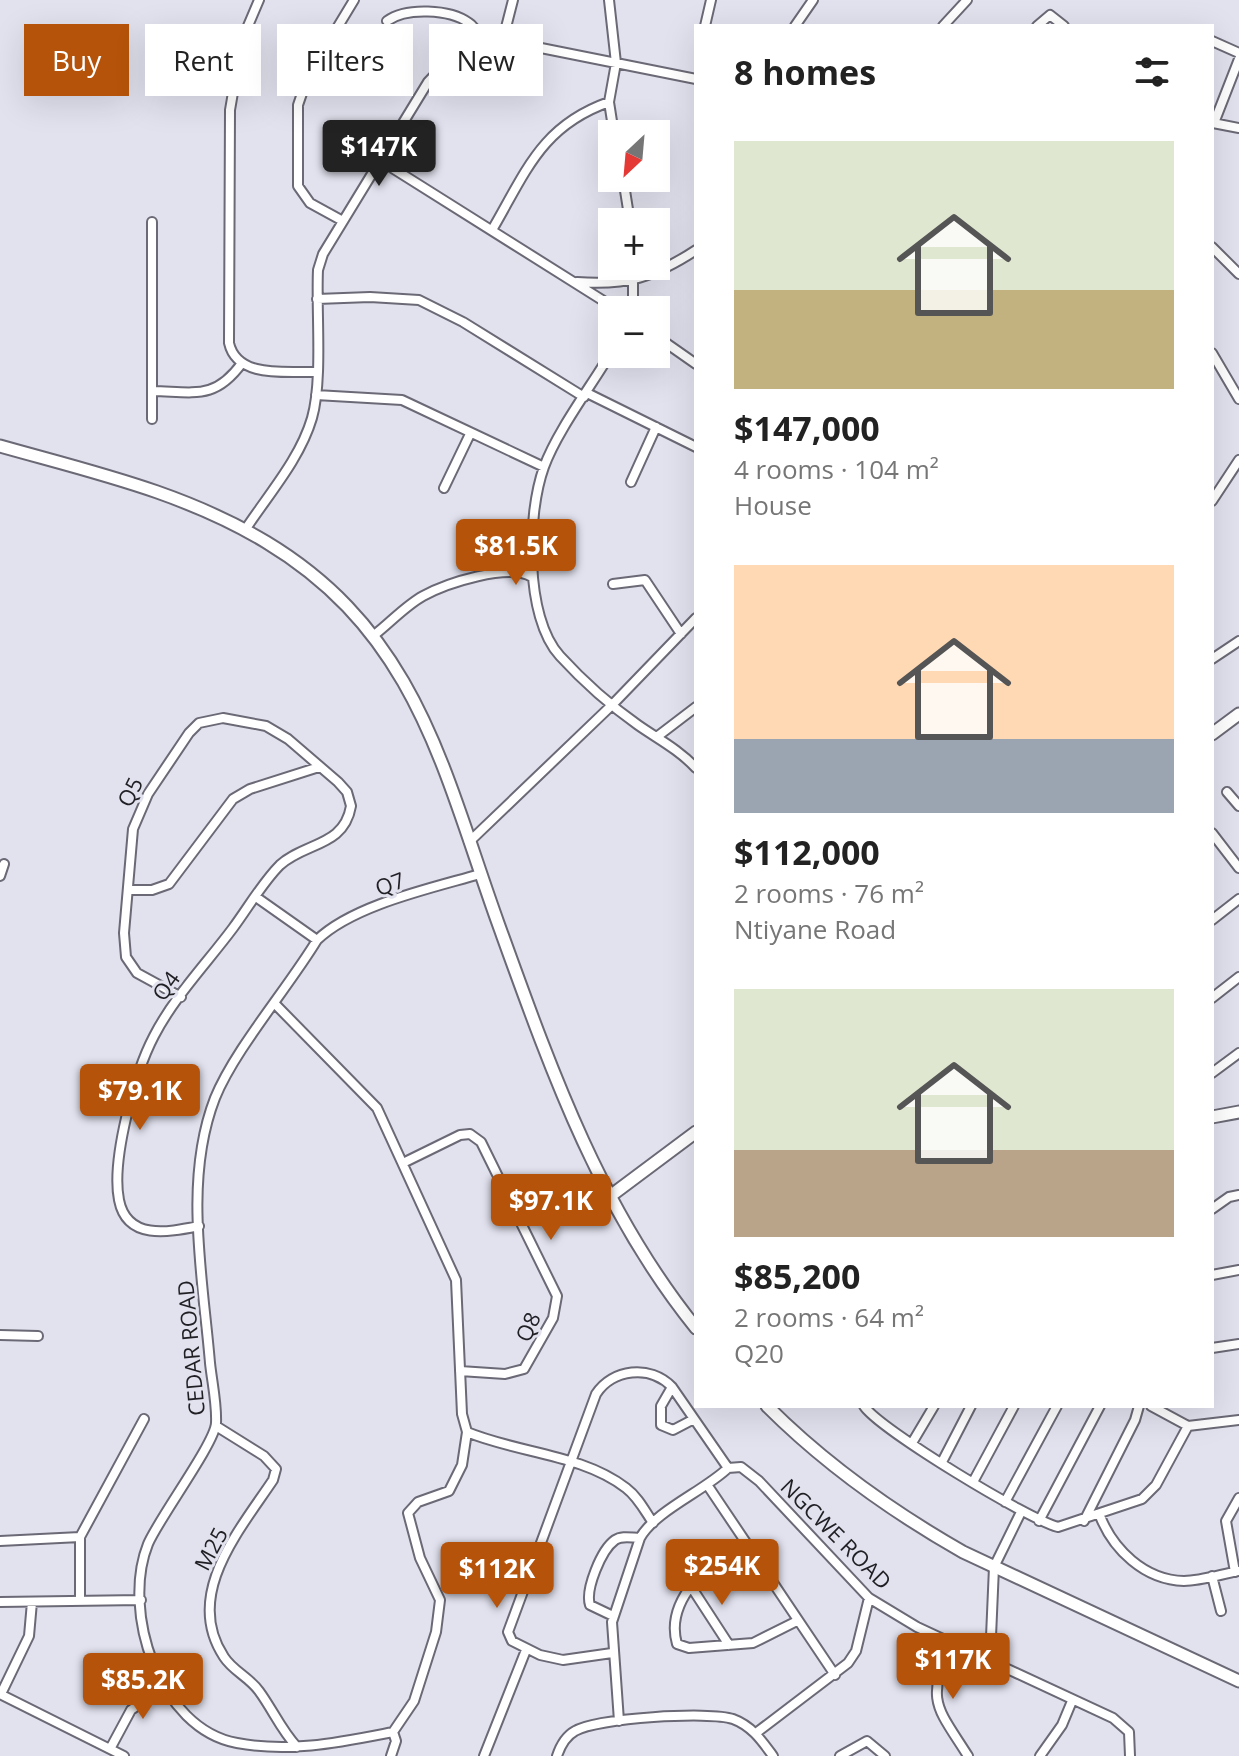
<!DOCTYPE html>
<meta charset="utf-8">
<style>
:root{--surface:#fff;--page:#f6f6f6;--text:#222;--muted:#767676;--accent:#b45309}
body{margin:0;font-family:"Open Sans",sans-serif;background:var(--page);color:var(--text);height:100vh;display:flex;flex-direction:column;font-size:30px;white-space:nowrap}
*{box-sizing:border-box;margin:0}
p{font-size:26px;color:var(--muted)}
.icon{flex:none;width:44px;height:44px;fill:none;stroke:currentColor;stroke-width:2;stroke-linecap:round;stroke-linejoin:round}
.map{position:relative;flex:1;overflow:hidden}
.drawer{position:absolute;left:694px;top:24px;width:520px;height:1384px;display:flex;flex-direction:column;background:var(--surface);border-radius:0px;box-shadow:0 8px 32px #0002}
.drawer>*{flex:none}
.top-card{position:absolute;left:24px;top:24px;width:550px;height:72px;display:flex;gap:16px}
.needle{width:52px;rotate:206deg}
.buttons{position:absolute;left:598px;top:120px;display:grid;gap:16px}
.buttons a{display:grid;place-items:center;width:72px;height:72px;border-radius:0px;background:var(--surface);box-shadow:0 8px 32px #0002;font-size:40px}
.price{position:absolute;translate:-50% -68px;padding:0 18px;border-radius:8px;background:var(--accent);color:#fff;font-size:26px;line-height:52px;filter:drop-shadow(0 2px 4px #0008)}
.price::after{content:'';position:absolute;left:50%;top:48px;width:24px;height:18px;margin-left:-12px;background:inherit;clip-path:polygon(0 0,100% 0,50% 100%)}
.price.active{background:#222;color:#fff}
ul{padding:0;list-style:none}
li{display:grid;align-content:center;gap:16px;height:424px;padding:0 40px}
li span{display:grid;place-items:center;height:248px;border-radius:0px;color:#555}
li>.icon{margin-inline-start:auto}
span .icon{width:144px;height:144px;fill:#fffc;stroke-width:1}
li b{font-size:34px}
h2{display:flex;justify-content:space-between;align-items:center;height:96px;padding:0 40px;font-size:34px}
.chip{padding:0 28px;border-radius:0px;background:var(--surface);box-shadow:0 8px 32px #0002;font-size:28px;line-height:72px}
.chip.active{background:var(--accent);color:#fff}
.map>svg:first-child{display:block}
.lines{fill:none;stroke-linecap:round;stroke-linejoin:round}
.minor-casing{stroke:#6a6975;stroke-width:12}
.tertiary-casing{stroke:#6a6975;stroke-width:15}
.minor{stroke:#fff;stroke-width:8}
.tertiary{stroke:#fff;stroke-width:11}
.labels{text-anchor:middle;stroke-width:6;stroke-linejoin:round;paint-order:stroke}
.street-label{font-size:22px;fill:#201f24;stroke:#e2e2ef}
</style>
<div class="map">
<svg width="1239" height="1756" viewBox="0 0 1239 1756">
<rect width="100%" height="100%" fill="#e2e2ef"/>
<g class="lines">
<g class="minor-casing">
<path id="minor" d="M259,0L242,40L230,110L229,343C237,379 287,371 316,372
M609,0L616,63L609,102L614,134
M387,21C406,7 450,9 469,23C476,27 480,38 484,45
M705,26L711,0
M795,26L813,0
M943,26L967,0
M1037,26L1050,15L1064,26
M1212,41L1239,53
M502,43L513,0
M163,69L234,82
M1213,123L1239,128
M1214,123L1239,59
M378,159L618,310
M623,178L630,222
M341,220L310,203L298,186V105L308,76L354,0
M152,222V419
M492,230C526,172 541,126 609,102
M1212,247L1239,274
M577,282C626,286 655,277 696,250
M317,299L370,297L419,300L463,322L584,397
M633,310V266
M656,336L696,364
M612,351C592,385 557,431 544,467C527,514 524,617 560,656C582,680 611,706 638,725C658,739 678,749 696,768
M1212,353L1239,399
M153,391C195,392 215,400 242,363
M587,393L696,447
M316,395L402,400L544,467
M631,482L656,427
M444,488L470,434
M1212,501L1239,460
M245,530C268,495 300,459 312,418C323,379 316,313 318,270L323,254L428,82L449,60L467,50L484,45L521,44L696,79
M613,584L645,580L681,634
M373,636C390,623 405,606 423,596C447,583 508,563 532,577
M1212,659L1239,641
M658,736L696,707
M1227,792L1239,806
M1212,833L1239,868
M469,842L613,704L696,618
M0,876L4,864
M128,890H152L169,884L233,799L250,789L319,767
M256,897L317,940
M1212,920L1239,899
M181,997L137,973L126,957L124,933L133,829L148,794L189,733L199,723L223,718L266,726L288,739L338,782L347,792L351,806C344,847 305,842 280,865C262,883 248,908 233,928C207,963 174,997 154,1036C135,1072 111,1160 119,1200C127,1241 169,1232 199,1226
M1212,998L1239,977
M276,1005L377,1108L456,1280L462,1414L467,1432L462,1465L449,1491L418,1502L408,1513L420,1558L440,1600L436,1632L414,1701L393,1732C341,1742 291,1753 237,1743C159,1729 121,1611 148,1544C159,1518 215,1443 216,1423C217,1404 212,1382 210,1363C203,1278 183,1180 215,1098C235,1049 288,988 317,940C353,905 432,888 480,874
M1212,1073L1239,1053
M405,1162L460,1135L470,1134L481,1142L557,1296L553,1318L524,1369L505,1374L460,1371
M1212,1209L1229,1197L1239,1195
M1212,1275L1239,1270
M0,1335L38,1336
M1212,1348L1239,1344
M672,1387L661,1406V1425L673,1430L694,1419
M864,1406C879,1429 1029,1520 1058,1527L1142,1499L1156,1485L1188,1426
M1151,1406L1188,1426L1239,1420
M216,1426L264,1456L276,1469L273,1480C239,1531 183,1595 224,1657C233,1671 249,1677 259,1691C273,1710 281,1730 297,1747
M467,1432C517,1453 582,1454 626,1488C638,1497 645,1511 653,1523
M912,1443L934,1406
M942,1462L971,1406
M728,1468L741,1467L759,1481L869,1598L917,1627L1113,1718L1129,1732L1130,1756
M973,1482L1014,1406
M708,1486L835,1675
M1005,1502L1057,1406
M1100,1516C1113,1549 1144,1580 1184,1581C1201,1581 1222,1574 1239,1571
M1039,1521L1100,1406
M1084,1521L1135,1420L1139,1406
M0,1541L80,1537
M744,1541C711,1561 664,1599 677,1644L689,1648L753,1643L797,1621
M1235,1572L1226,1521L1239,1498
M1212,1576L1221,1611
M690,1585L729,1645
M80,1600V1537L144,1419
M0,1602L141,1600
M613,1616L590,1605C585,1590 601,1550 615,1540C622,1535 632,1538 640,1538
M950,1643C927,1703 935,1704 968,1756
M612,1653L563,1660L540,1655L512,1641L508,1632L596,1394C612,1369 650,1364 672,1387L728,1468
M990,1660L994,1567L1021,1512
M0,1694L124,1756
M1,1694L29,1636L32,1602
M619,1721L612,1622L640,1538C655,1511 704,1491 728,1468
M756,1733L848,1663L856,1651L869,1598
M110,1749L131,1710L166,1685
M391,1756L396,1741L393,1732
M484,1756L526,1650
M557,1756C560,1747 566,1736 575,1731C596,1718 710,1711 733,1719C752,1726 762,1741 773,1756
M840,1756L867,1741L885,1756
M1040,1756L1062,1725L1072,1701"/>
</g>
<g class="tertiary-casing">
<path id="tertiary" d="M0,446C92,472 183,492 266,542C417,633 443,770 498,923C550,1067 599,1208 696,1328
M1212,734L1239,714
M1212,1117L1239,1112
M609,1197L696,1132
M767,1406C826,1465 891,1511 963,1552L1239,1681"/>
</g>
<use href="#minor" class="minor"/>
<use href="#tertiary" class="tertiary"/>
</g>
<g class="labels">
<g class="street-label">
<text transform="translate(130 792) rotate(-64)" y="8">Q5</text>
<text transform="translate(390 884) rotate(-20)" y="8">Q7</text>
<text transform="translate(166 986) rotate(-54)" y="8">Q4</text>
<text transform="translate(528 1327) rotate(-66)" y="8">Q8</text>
<text transform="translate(191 1348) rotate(-95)" y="8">CEDAR ROAD</text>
<text transform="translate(836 1534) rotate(45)" y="8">NGCWE ROAD</text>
<text transform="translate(211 1549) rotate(-62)" y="8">M25</text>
</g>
</g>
</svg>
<div class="buttons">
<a><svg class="needle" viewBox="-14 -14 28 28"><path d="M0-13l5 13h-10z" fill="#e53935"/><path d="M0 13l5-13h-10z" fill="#767676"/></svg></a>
<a>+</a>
<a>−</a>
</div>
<b class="price active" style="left:379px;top:188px">$147K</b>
<b class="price" style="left:516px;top:587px">$81.5K</b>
<b class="price" style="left:140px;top:1132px">$79.1K</b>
<b class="price" style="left:551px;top:1242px">$97.1K</b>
<b class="price" style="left:722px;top:1607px">$254K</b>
<b class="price" style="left:497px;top:1610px">$112K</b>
<b class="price" style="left:953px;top:1701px">$117K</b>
<b class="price" style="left:143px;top:1721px">$85.2K</b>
<div class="top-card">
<a class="chip active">Buy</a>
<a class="chip">Rent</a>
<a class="chip">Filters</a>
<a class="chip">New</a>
</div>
<section class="drawer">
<h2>8 homes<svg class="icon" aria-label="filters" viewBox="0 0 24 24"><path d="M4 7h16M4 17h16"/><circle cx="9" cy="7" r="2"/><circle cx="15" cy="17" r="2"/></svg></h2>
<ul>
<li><span style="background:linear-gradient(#dfe7d0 60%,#c2b280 0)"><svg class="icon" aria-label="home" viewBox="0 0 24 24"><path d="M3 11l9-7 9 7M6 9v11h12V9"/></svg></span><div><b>$147,000</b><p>4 rooms · 104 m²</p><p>House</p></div></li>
<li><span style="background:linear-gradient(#ffd9b3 70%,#9aa5b1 0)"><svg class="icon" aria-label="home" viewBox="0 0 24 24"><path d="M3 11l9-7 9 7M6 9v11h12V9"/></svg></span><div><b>$112,000</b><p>2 rooms · 76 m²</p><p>Ntiyane Road</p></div></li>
<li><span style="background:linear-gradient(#dfe7d0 65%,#b9a48a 0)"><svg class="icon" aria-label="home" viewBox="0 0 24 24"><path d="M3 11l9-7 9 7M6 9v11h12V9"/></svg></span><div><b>$85,200</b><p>2 rooms · 64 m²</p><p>Q20</p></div></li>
</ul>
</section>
</div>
